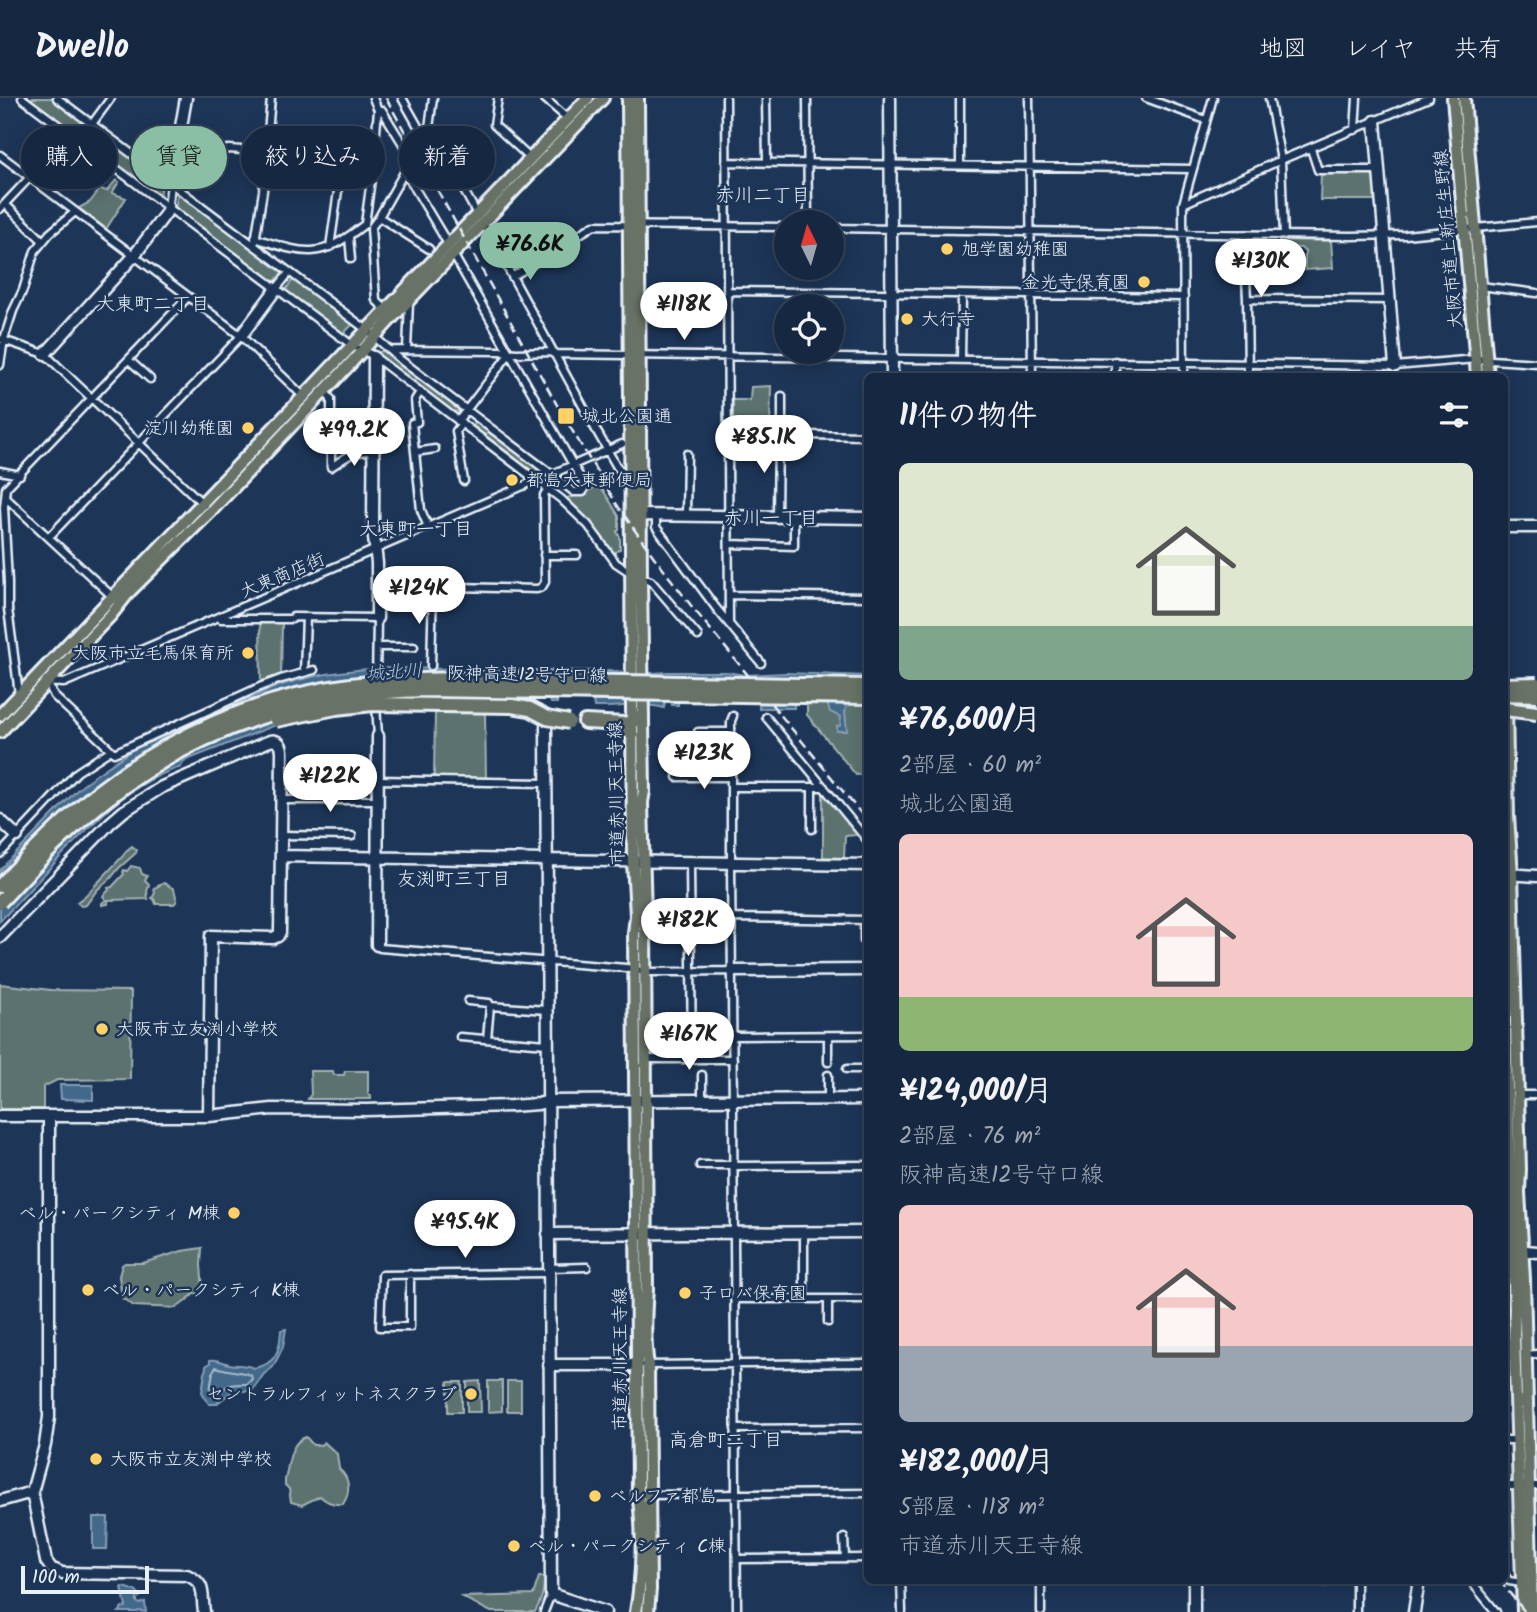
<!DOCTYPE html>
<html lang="ja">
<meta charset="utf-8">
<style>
:root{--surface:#162841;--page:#23344c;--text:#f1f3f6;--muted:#9ea6b1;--line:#35445a;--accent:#8abfa5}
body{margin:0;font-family:Kalam,"Klee One",sans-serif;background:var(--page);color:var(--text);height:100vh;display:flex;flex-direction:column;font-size:26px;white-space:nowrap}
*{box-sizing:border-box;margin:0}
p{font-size:23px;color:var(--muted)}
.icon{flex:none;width:38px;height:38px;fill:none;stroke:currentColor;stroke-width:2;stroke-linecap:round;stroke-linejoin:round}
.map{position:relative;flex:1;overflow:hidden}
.drawer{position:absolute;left:864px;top:275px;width:644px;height:1211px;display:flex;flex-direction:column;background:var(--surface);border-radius:10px;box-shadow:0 4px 18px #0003,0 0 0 2px var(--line)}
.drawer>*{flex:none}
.guide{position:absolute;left:21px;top:28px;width:665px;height:63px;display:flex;gap:14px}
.needle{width:46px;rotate:355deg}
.controls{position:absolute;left:774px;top:112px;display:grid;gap:14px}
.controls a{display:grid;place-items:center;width:70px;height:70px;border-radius:50%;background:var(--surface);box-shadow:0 4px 18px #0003,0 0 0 2px var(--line);font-size:35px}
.scale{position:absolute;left:21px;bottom:18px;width:128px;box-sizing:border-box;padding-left:7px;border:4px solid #e8f1f8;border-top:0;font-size:19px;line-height:24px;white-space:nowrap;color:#e8f1f8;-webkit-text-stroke:5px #1d3557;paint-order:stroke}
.price{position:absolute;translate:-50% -60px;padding:0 16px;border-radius:24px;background:#fff;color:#222;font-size:23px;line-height:46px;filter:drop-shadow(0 2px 4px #0008)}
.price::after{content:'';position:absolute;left:50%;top:42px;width:21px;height:16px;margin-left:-10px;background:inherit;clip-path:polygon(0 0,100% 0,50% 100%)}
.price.current{background:var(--accent);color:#111}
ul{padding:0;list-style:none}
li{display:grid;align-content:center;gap:14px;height:371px;padding:0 35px}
li span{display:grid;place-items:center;height:217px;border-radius:10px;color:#555}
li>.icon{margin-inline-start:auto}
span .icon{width:126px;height:126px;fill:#fffc;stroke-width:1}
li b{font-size:30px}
h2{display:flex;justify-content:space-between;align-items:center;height:84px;padding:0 35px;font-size:30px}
.tag{padding:0 24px;border-radius:32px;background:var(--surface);box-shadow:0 4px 18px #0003,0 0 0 2px var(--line);font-size:24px;line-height:63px}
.tag.current{background:var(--accent);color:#111}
header{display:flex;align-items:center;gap:42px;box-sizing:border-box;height:98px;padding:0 35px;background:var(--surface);border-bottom:2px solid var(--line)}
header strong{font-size:33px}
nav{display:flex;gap:38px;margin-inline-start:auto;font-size:24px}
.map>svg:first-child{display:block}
.green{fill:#5c726e;stroke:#a2b2b3;stroke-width:2}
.water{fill:#43678a;stroke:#859eb6;stroke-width:2}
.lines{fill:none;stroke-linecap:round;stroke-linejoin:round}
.shore{stroke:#a6bacc;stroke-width:2}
.street-casing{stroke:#e8f1f8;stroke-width:11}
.secondary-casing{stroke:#e8f1f8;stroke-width:15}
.primary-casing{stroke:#e8f1f8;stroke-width:16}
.highway-casing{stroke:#e8f1f8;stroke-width:18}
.street{stroke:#1d3557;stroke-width:6}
.secondary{stroke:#1d3557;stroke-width:10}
.primary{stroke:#697266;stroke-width:10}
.highway{stroke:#697266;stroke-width:12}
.rail{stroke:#e8f1f8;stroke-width:2.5;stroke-dasharray:10 5;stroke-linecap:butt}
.highway-bridge-casing{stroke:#e8f1f8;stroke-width:18;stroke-linecap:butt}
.highway-bridge{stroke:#697266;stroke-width:12}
.poi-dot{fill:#ffd166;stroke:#1d3557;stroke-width:2.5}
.labels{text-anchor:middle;stroke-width:5;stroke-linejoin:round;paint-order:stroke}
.street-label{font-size:18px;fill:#e8f1f8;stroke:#1d3557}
.poi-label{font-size:18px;fill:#e8f1f8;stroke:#1d3557;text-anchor:start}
.neighbourhood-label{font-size:19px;fill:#e8f1f8;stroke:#1d3557}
.water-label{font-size:19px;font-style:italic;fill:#aec1d2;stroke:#1d3557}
</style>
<header>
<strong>Dwello</strong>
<nav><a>地図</a><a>レイヤ</a><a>共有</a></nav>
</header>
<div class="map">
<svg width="1537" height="1514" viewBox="0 0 1537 1514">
<rect width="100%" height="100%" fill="#1d3557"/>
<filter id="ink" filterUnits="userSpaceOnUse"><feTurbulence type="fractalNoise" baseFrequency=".0143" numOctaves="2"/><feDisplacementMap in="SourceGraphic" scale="14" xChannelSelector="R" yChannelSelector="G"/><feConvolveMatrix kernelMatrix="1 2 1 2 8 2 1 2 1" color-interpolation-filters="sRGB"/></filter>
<g filter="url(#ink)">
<path class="green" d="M26,0H54L163,83L159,100Z
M1321,75L1371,76L1375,79L1377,102H1320Z
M116,82L119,84L112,95L126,100L106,131L79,110L90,104L100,91L107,93Z
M178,93L283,173L273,186L175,112Z
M1279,142L1331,143L1333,170L1305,172V154L1301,150L1280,149Z
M294,180L353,226L342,237L284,194Z
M382,252L458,309V313L454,314L378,256Z
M771,288L770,332H737L733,328V302H750L751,289Z
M476,324L542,373L539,378L473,328Z
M598,387L601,392H603L619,418V432L617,434L620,439V451L614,455L589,422L566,400L584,396Z
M260,523H282L281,579L261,586Z
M807,605L868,606V676L856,677L807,617Z
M435,614L485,615L486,680L434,679Z
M823,694L857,737L845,738L844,760L823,759Z
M132,748L137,752L136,755L119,770L110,781L97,792L86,807L81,808L77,804L86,797L123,758L126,753Z
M131,768L140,770L142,776L147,778L145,782L149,786L147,794L148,801L108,802V806L102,807V805L106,802L103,798L109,792L108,790L112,789L124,776L123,774L124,772L127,773Z
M164,785L174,791L177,803L174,806H156L154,801L152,800L155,795L154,790Z
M0,886L51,892L131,893L130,981L57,982L43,989V1011H0Z
M310,973H333L334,977H344L345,973H368V996L371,998V1001H308L311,996Z
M202,1150L201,1167L203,1192L202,1195L194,1196L182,1206L176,1210L134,1208L122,1200L119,1178L122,1167L125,1165H143L182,1153Z
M480,1283L481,1314H467V1284Z
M488,1283H502V1313L488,1314Z
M507,1283H521V1313H507Z
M448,1284H462V1314H448Z
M306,1339L313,1347H321L324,1344L337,1356L339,1371C350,1380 351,1394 343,1406C334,1407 326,1404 320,1398L302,1407L291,1404L289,1391L285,1387V1382C289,1367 289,1344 306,1339Z
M539,1479H544C544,1493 542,1502 535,1514H491L462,1499L533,1497Z"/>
<path class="water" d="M390,570L606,573L654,575L668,574H726L745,577L786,575L868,578V606H847L845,614L847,633H837V628H840L841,619L830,614L827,605H794V610H767L759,611V604L678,603V607H672L671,603H665L664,610C641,604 617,610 594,609L593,602L557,601V605H551L550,601H523V607L319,610L184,663L181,669C131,684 95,723 60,759C40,781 20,802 0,823V772L76,693L93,679L132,652L276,589C314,576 350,571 390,570Z
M60,987H93V1002L61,1001Z
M286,1231L283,1249L273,1269L264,1276L252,1293H233L216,1306H209L202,1294L206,1268L210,1265V1262C218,1261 222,1264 229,1266C239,1268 244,1266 255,1270C276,1266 280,1252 281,1232Z
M93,1419H108L107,1451H93Z
M122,1489C130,1490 136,1492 141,1498L137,1500V1504L140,1506L145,1504L146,1514L139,1513L137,1514H119L121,1512V1510L126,1509Z"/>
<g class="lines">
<path class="shore" d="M216,1269C228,1273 240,1273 251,1277L252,1281L247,1286C240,1286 232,1285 226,1289C220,1292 219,1296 213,1299L210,1293L213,1273Z"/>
<g class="street-casing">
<path id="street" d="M22,0L353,248L372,257L561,401L588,427L616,465L631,475L651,483L698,538
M57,0L367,232L402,263L546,372L574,394H583L585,388L453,156
M402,0L424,39
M498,0L494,27L531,61
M544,0L568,21
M726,0L729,525
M766,0L767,64
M807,0L808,124
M960,0V67
M1029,0L1032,278
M1146,0L1206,22
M1269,0L1281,62L1284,138
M378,12H382L412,61
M92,26L111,0
M429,30L477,116
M1355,32L1357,0
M178,48L219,53L229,51L266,54
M266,50L342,59V62L346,64L373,67
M1311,51L1318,72H1380
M0,57L241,238L305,300
M726,64L1192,71
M405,74L448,146
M5,106L43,143
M1183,106L1281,62L1429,0
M168,109L171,86
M0,111L30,79L81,44
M379,119L429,151
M483,125L596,332L617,369L629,381
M831,130L1350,138L1405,137L1537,124
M1244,137L1247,201L1248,278
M349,139L351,161
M255,140C308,157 319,162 365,126L373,67L378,12L373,0
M255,144L263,93L271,0
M330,149L341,72L346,64
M512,179L594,127L786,129
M1480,188L1537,195
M276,191L289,175
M727,193L1184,199
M1247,201L1391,202
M385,211L376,202L371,130L379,119L429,30L433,0
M0,241L45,256L204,407
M390,252L500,253L516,255L550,254L554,256L1395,268L1476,261L1537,265
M407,252L409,204
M961,261L962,197
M129,262L150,281
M0,267L4,241L13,213L23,192L35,153L50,135L75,114
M1115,278V263
M1184,278L1183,106L1213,0
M324,293L331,301V369
M420,294L415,302L417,324L412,325L421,412L428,429
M782,298V337
M458,323L510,255
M462,325L456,333L464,383
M728,336L868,338
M415,354L435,351
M331,369L354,354L373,353
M0,373L20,377
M5,399L114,500
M656,417V429L716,510L761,565
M686,417L687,356
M777,418L778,337
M49,439L241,238
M729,446L794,448V419
M544,457H577
M377,487L537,491L542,489L545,484L544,397L559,373L622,346
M729,497L868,499
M221,521H292L293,519L377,520L376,585
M378,549H414
M431,568L433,489
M304,574L306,519
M46,582L54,598L111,652
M47,584L64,585L537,382
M19,596L8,511V484L4,409L6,390L188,199
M376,607L378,638
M733,618L731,623V765L737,1514
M766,619L868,743
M698,634H731
M677,679H731
M378,682L546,685
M731,689H824
M812,689V731
M281,702H378
M281,737L352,738
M0,756L77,674L111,652L114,655L262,588L281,581L314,572
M690,764L692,961
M731,820L868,822
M864,822V843
M377,847L380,850L626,870L645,874L732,873
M468,903L489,905L490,908L547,912
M732,938L868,937
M828,938V964
M460,939L547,946
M487,941L490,908
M646,961H733
M847,971H868
M828,977V1001
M1518,997H1537
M702,1002V977
M700,1067H733
M733,1068L868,1067
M804,1134V1201
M549,1170L587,1169
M410,1176V1229H380L382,1177L549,1175
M734,1201H868
M828,1201V1224
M1526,1257L1537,1256
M646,1267L868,1265
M735,1331L868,1330
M1505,1342H1518
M1505,1388H1537
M646,1397L868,1395
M844,1440L845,1460
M737,1461L868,1460
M1505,1478L1509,1483L1522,1485
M901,1482L902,1514
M1041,1482V1514
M1326,1482V1484
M1356,1482V1514
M1470,1482L1496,1514
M544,1514L551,1496"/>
</g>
<g class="secondary-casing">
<path id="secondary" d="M890,0L892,278
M1375,23L1395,268
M171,86L186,0
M241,238L276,191
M45,256L134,158L166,115L168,109
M374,259L373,431L377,465V520
M634,417L868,420
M1505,429H1537
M546,628L551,1496L605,1514
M0,722L17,738
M281,758L868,767
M1505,776L1537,778
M0,839L110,725L124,713L162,689L267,644C276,640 282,645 282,654L280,834L278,838L273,840L211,838L209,1018
M377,847L378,638
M732,873L868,872
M0,1018H209L272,1011L367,1012L511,1008L538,1006L549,1003L868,1001
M49,1018V1319L45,1347L32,1394L46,1463L51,1470L62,1475L187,1477C207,1486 201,1496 204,1514
M548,1136L868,1134
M1505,1151L1537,1154
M549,1267H638
M0,1403L32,1394
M1194,1482V1514
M1414,1514L1419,1482"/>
</g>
<g class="primary-casing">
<path id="primary" d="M628,0L633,763L636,818L634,835L638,1397C644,1431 642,1480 636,1514
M638,0L641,479L644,693L642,704L645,820L647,1192C645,1216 644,1242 648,1267L650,1491L648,1514
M1453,0L1477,278
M1464,0L1488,278
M1506,605L1508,718L1512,776L1520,1071L1519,1094L1524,1181L1532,1514
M0,617L588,0
M0,634L111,517L130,493L211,413L352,264L390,222L603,0
M1505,929L1515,1211L1514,1240L1523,1514"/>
</g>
<g class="highway-casing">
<path id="highway" d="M585,624L625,626L632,637
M625,626L639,621L642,617"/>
</g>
<use href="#street" class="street"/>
<use href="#secondary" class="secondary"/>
<use href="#primary" class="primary"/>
<use href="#highway" class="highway"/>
<path class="rail" d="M386,0L561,314L619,410L654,459L693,510L868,724
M1499,1482L1525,1514"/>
<g class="highway-bridge-casing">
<path id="highway-bridge" d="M1505,587L1537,586
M1505,596L1537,597
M1505,611L1537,615
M276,622L336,610L373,606L512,608L530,611L547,620L569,624
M0,788C31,755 63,722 99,693C171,637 259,599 350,587C420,578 491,582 561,583C663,585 766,586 868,588
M0,804C34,768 68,731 107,701C200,628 311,594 428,592L868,599"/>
</g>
<use href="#highway-bridge" class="highway-bridge"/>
</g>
</g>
<g class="poi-dot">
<circle cx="947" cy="151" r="7"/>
<circle cx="1144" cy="184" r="7"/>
<circle cx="907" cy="221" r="7"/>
<rect x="557" y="309" width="18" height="18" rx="3.5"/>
<circle cx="248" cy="330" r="7"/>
<circle cx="512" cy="382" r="7"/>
<circle cx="248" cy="555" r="7"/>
<circle cx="102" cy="931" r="7"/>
<circle cx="234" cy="1115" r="7"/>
<circle cx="88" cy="1192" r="7"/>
<circle cx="685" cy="1195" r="7"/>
<circle cx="471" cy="1296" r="7"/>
<circle cx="96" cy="1361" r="7"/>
<circle cx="595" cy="1398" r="7"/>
<circle cx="514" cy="1448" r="7"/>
</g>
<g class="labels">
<g class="street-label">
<text transform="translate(1448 141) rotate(-95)" y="6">大阪市道上新庄生野線</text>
<text transform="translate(282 477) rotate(-23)" y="6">大東商店街</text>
<text transform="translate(527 576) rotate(1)" y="6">阪神高速12号守口線</text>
<text transform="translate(616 695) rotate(-91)" y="6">市道赤川天王寺線</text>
<text transform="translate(620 1261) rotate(-90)" y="6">市道赤川天王寺線</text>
</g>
<g class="poi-label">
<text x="961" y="157">旭学園幼稚園</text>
<text x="1130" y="190" text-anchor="end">金光寺保育園</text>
<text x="921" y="227">大行寺</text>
<text x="582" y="324">城北公園通</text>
<text x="234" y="336" text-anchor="end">淀川幼稚園</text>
<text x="526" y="388">都島大東郵便局</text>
<text x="234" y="561" text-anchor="end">大阪市立毛馬保育所</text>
<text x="116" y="937">大阪市立友渕小学校</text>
<text x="220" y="1121" text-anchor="end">ベル・パークシティ M棟</text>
<text x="102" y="1198">ベル・パークシティ K棟</text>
<text x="699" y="1201">子ロバ保育園</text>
<text x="457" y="1302" text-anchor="end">セントラルフィットネスクラブ</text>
<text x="110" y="1367">大阪市立友渕中学校</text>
<text x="609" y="1404">ベルファ都島</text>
<text x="528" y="1454">ベル・パークシティ C棟</text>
</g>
<g class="neighbourhood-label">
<text x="763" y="103">赤川二丁目</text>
<text x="153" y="212">大東町二丁目</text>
<text x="771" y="426">赤川一丁目</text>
<text x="416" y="437">大東町一丁目</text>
<text x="454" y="787">友渕町三丁目</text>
<text x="726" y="1348">高倉町二丁目</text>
</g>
<g class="water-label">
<text transform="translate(394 573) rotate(-4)" y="7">城北川</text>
</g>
</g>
</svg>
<div class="controls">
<a><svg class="needle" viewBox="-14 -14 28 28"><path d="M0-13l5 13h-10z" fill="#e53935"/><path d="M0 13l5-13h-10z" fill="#9ea6b1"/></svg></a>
<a><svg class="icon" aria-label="locate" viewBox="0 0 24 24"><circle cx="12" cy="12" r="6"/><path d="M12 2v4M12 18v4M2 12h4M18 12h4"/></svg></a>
</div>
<div class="scale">100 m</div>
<b class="price current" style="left:530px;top:184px">¥76.6K</b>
<b class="price" style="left:1261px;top:201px">¥130K</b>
<b class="price" style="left:684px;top:244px">¥118K</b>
<b class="price" style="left:354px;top:370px">¥99.2K</b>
<b class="price" style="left:764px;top:377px">¥85.1K</b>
<b class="price" style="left:419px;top:528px">¥124K</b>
<b class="price" style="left:704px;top:693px">¥123K</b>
<b class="price" style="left:330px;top:716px">¥122K</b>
<b class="price" style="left:688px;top:860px">¥182K</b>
<b class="price" style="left:689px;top:974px">¥167K</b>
<b class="price" style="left:465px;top:1162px">¥95.4K</b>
<div class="guide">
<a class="tag">購入</a>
<a class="tag current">賃貸</a>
<a class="tag">絞り込み</a>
<a class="tag">新着</a>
</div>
<section class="drawer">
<h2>11件の物件<svg class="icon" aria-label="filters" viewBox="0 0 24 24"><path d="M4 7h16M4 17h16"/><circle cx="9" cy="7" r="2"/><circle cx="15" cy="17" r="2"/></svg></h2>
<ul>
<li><span style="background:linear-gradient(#dfe7d0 75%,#7fa58c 0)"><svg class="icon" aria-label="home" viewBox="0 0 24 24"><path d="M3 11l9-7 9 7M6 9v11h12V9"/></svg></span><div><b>¥76,600/月</b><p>2部屋 · 60 m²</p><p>城北公園通</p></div></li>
<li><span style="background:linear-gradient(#f6c9c9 75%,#8fb573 0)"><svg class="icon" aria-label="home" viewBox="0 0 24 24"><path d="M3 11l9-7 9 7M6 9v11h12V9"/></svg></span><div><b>¥124,000/月</b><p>2部屋 · 76 m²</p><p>阪神高速12号守口線</p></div></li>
<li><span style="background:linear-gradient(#f6c9c9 65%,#9aa5b1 0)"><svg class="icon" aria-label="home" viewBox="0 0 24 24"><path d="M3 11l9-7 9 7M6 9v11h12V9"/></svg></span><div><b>¥182,000/月</b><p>5部屋 · 118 m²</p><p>市道赤川天王寺線</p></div></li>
</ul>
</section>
</div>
